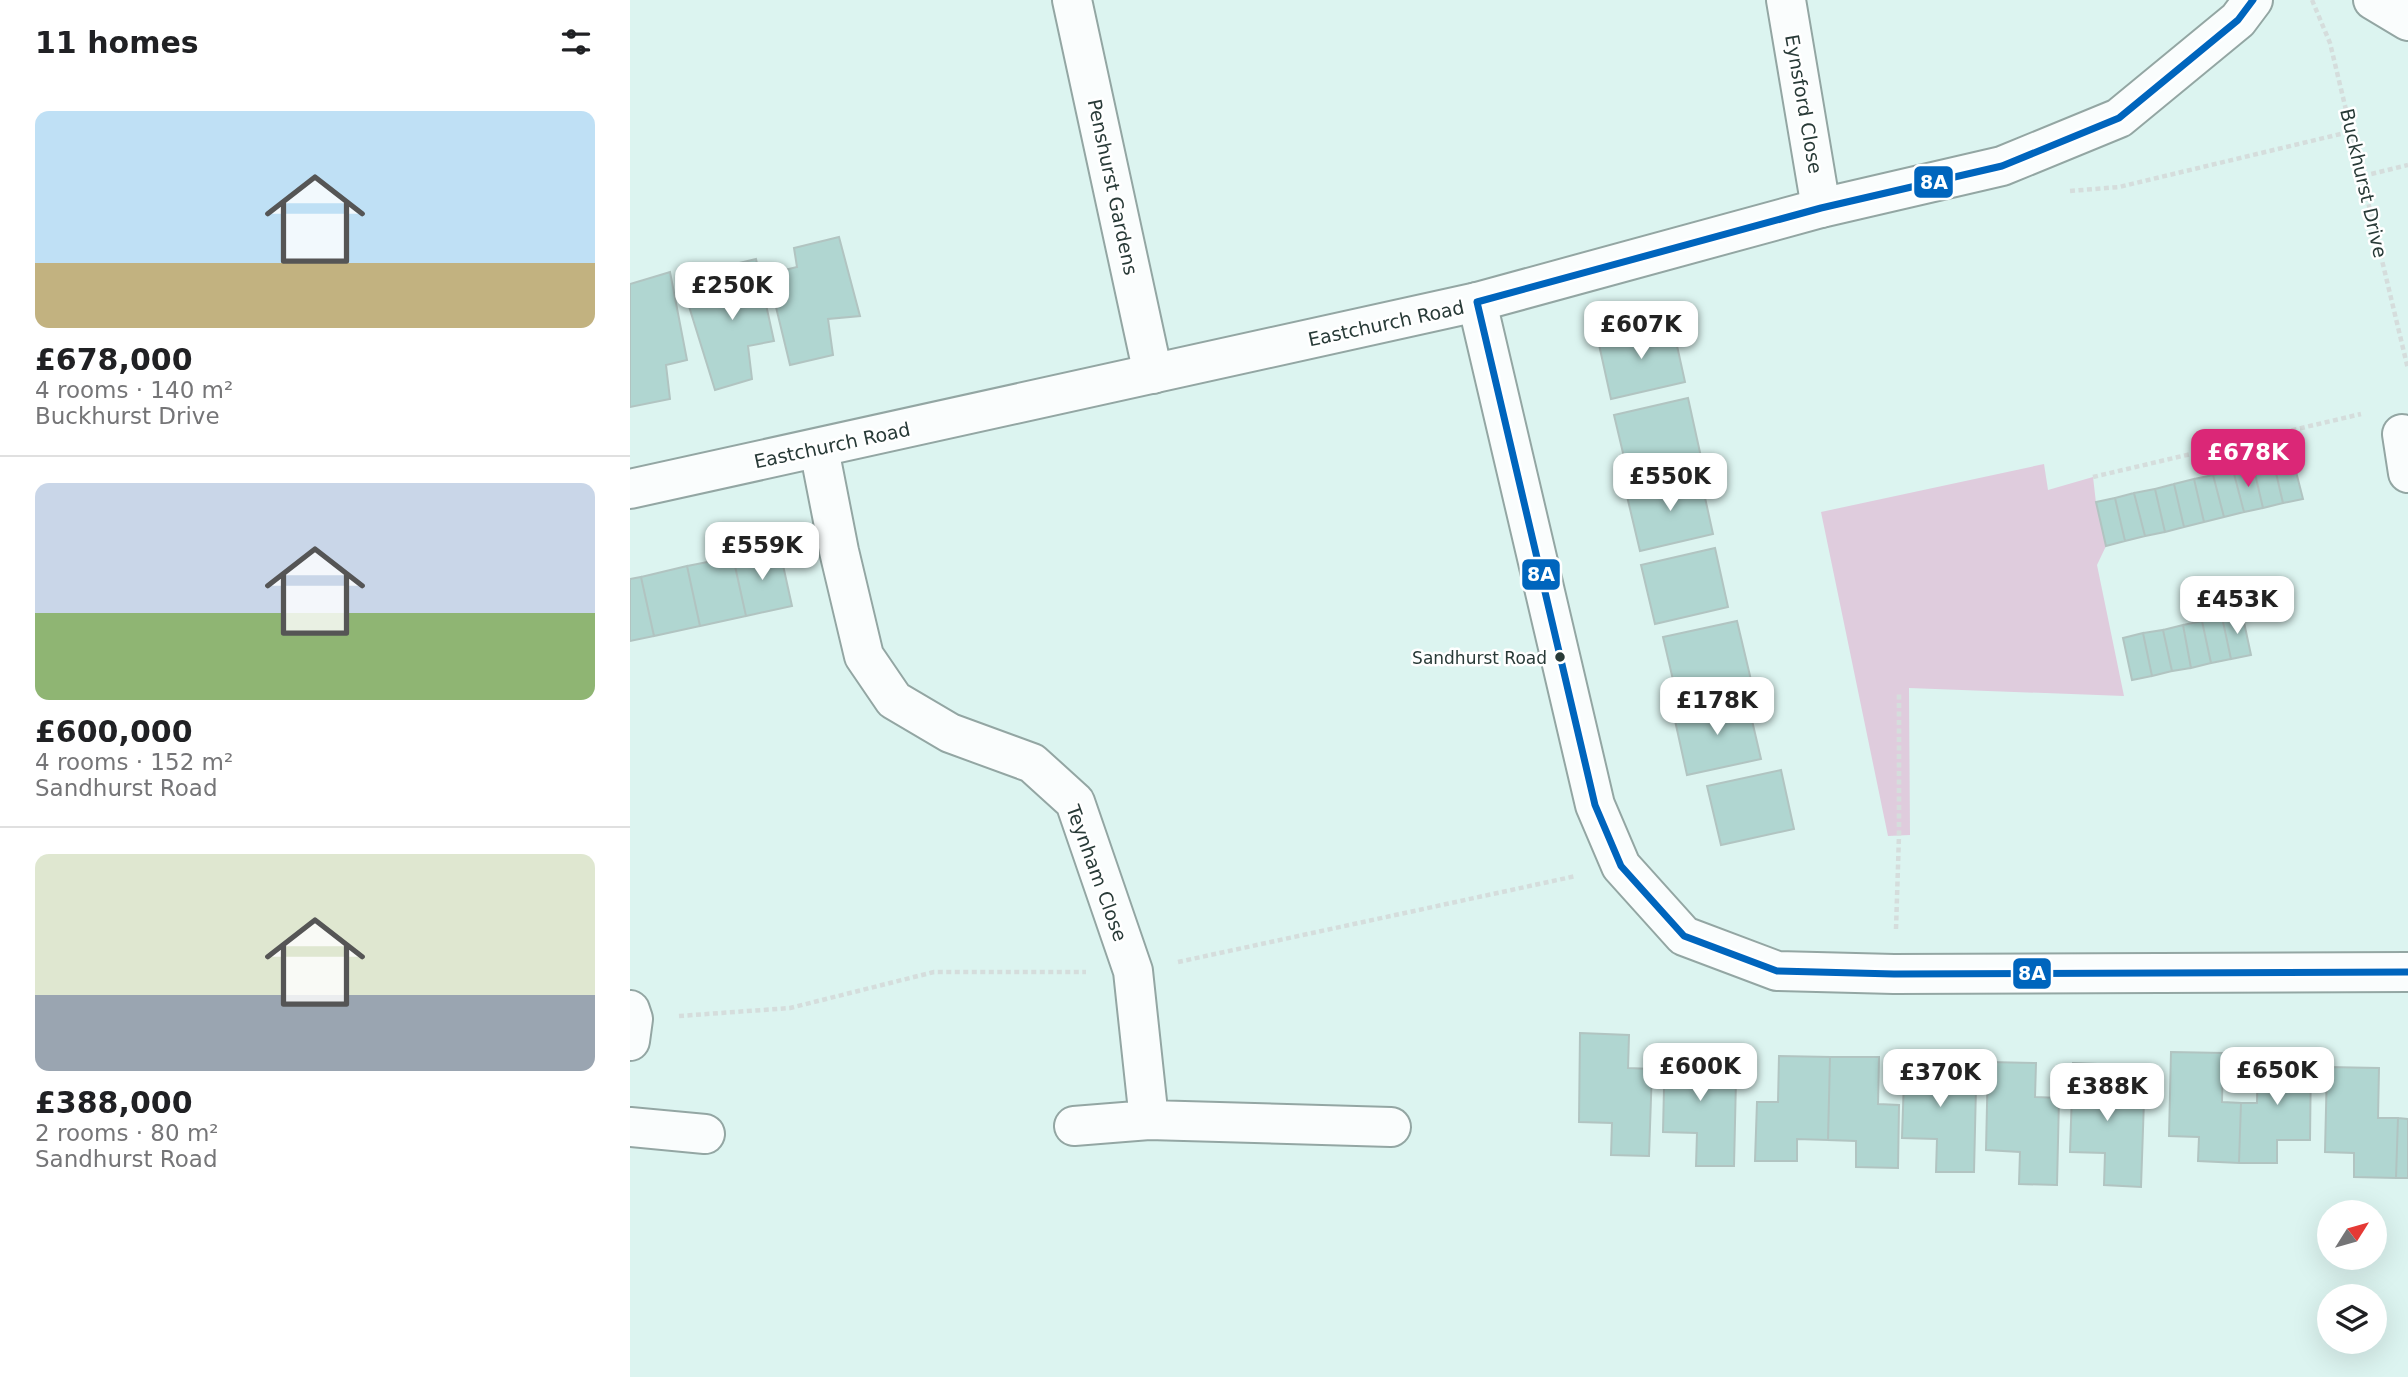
<!DOCTYPE html>
<meta charset="utf-8">
<style>
:root{--surface:#fff;--page:#f6f6f6;--text:#202124;--muted:#757577;--line:#e0e0e0;--accent:#db2777}
body{margin:0;font-family:"DejaVu Sans",sans-serif;background:var(--page);color:var(--text);height:100vh;display:flex;flex-direction:column;font-size:26px;white-space:nowrap}
*{box-sizing:border-box;margin:0}
p{font-size:23px;color:var(--muted)}
.icon{flex:none;width:38px;height:38px;fill:none;stroke:currentColor;stroke-width:2;stroke-linecap:round;stroke-linejoin:round}
.map{position:relative;flex:1;overflow:hidden}
.panel{display:flex;flex-direction:column;background:var(--surface);width:630px}
.panel>*{flex:none}
.needle{width:46px;rotate:53deg}
.tools{position:absolute;left:1687px;top:1200px;display:grid;gap:14px}
.tools a{display:grid;place-items:center;width:70px;height:70px;border-radius:50%;background:var(--surface);box-shadow:0 7px 28px #0002;font-size:35px}
.price{position:absolute;translate:-50% -60px;padding:0 16px;border-radius:14px;background:#fff;color:#222;font-size:23px;line-height:46px;filter:drop-shadow(0 2px 4px #0008)}
.price::after{content:'';position:absolute;left:50%;top:42px;width:21px;height:16px;margin-left:-10px;background:inherit;clip-path:polygon(0 0,100% 0,50% 100%)}
.price.active{background:var(--accent);color:#fff}
ul{padding:0;list-style:none}
li{display:grid;align-content:center;gap:14px;height:371px;padding:0 35px}
li+li{border-top:2px solid var(--line)}
li span{display:grid;place-items:center;height:217px;border-radius:14px;color:#555}
li>.icon{margin-inline-start:auto}
span .icon{width:126px;height:126px;fill:#fffc;stroke-width:1}
li b{font-size:30px}
h2{display:flex;justify-content:space-between;align-items:center;height:84px;padding:0 35px;font-size:30px}
main{display:flex;flex:1;min-height:0}
.map>svg:first-child{display:block}
.green{fill:#dfccdd}
.building{fill:#b0d6d1;stroke:#b1c4c1;stroke-width:2}
.lines{fill:none;stroke-linecap:round;stroke-linejoin:round}
.minor-casing{stroke:#93a6a3;stroke-width:42}
.tertiary-casing{stroke:#93a6a3;stroke-width:42}
.path{stroke:#d5dddc;stroke-width:4.5;stroke-dasharray:5 3.5;stroke-linecap:butt}
.minor{stroke:#fafdfd;stroke-width:38}
.tertiary{stroke:#fafdfd;stroke-width:38}
.bus-1-casing{stroke:#fff;stroke-width:12}
.bus-1{stroke:#0065bd;stroke-width:7}
.bus-dot{fill:#283a37;stroke:#fff;stroke-width:2.5}
.labels{text-anchor:middle;stroke-width:5;stroke-linejoin:round;paint-order:stroke}
.bus-label{font-size:17px;fill:#283a37;stroke:#fff;text-anchor:end}
.street-label{font-size:19px;fill:#283a37;stroke:#fff}
.line-badge{stroke:#fff;stroke-width:2.5}
.badge-label{font-size:19px;text-anchor:middle;font-weight:bold;fill:#fff}
</style>
<main>
<section class="panel">
<h2>11 homes<svg class="icon" aria-label="filters" viewBox="0 0 24 24"><path d="M4 7h16M4 17h16"/><circle cx="9" cy="7" r="2"/><circle cx="15" cy="17" r="2"/></svg></h2>
<ul>
<li><span style="background:linear-gradient(#bfe0f5 70%,#c2b280 0)"><svg class="icon" aria-label="home" viewBox="0 0 24 24"><path d="M3 11l9-7 9 7M6 9v11h12V9"/></svg></span><div><b>£678,000</b><p>4 rooms · 140 m²</p><p>Buckhurst Drive</p></div></li>
<li><span style="background:linear-gradient(#c9d6e8 60%,#8fb573 0)"><svg class="icon" aria-label="home" viewBox="0 0 24 24"><path d="M3 11l9-7 9 7M6 9v11h12V9"/></svg></span><div><b>£600,000</b><p>4 rooms · 152 m²</p><p>Sandhurst Road</p></div></li>
<li><span style="background:linear-gradient(#dfe7d0 65%,#9aa5b1 0)"><svg class="icon" aria-label="home" viewBox="0 0 24 24"><path d="M3 11l9-7 9 7M6 9v11h12V9"/></svg></span><div><b>£388,000</b><p>2 rooms · 80 m²</p><p>Sandhurst Road</p></div></li>
</ul>
</section>
<div class="map">
<svg width="1778" height="1377" viewBox="0 0 1778 1377">
<rect width="100%" height="100%" fill="#dcf4f0"/>
<path class="green" d="M1414,464L1418,490L1463,477L1466,503L1476,546L1467,565L1494,696L1279,688L1280,835L1258,836L1191,512Z"/>
<path class="building" d="M209,237L230,316L198,319L203,355L160,365L138,274L167,267L164,248Z
M126,259L144,341L118,346L122,379L85,390L57,300L86,292L80,270Z
M40,272L57,360L36,365L40,399L0,407V284Z
M1042,323L1055,382L981,399L968,340Z
M1058,398L1071,457L998,474L984,415Z
M1662,456L1673,499L1653,503L1643,460Z
M1643,460L1653,503L1633,508L1623,465Z
M1623,465L1633,508L1614,512L1603,470Z
M1603,470L1614,512L1594,517L1583,475Z
M1070,475L1083,534L1010,551L996,492Z
M1583,475L1594,517L1574,522L1564,479Z
M1564,479L1574,522L1554,527L1544,484Z
M1544,484L1554,527L1535,532L1525,489Z
M1525,489L1535,532L1515,536L1504,493Z
M1504,493L1515,536L1495,541L1485,498Z
M1485,498L1495,541L1476,546L1466,502Z
M149,547L162,606L116,616L103,557Z
M1085,548L1098,607L1025,624L1011,565Z
M103,557L116,616L70,626L57,566Z
M57,566L70,626L24,636L11,577Z
M11,577L24,636L0,641V579Z
M1612,613L1621,655L1601,659L1592,617Z
M1592,617L1601,659L1581,663L1572,621Z
M1107,621L1121,680L1047,697L1033,637Z
M1572,621L1581,663L1561,668L1553,625Z
M1553,625L1561,668L1542,671L1533,630Z
M1533,630L1542,671L1522,676L1513,633Z
M1513,633L1522,676L1502,680L1493,638Z
M1117,699L1131,759L1057,775L1044,716Z
M1151,770L1164,829L1091,845L1077,786Z
M950,1033L999,1035L998,1068L1022,1069L1019,1156L981,1155L982,1123L949,1122Z
M1035,1044L1084,1045L1082,1079H1106L1104,1166H1066L1067,1133L1033,1132Z
M1275,1050L1323,1051L1322,1084L1346,1086L1344,1172H1306L1307,1139L1272,1138Z
M1541,1052L1593,1053L1592,1102L1611,1103L1609,1163L1568,1161L1569,1137L1539,1136Z
M1628,1053L1681,1055L1680,1140H1647V1163H1609L1611,1103H1627Z
M1149,1056L1200,1057L1198,1140L1167,1139V1161H1125L1127,1102H1148Z
M1200,1057H1249L1248,1104L1269,1105L1268,1168L1226,1167V1141L1198,1140Z
M1358,1062L1406,1063L1405,1097L1429,1098L1427,1185L1389,1184L1390,1152L1356,1150Z
M1443,1063L1491,1065L1490,1099L1514,1100L1511,1187L1474,1185L1475,1153L1440,1152Z
M1697,1067L1749,1068L1748,1118H1768L1766,1178L1724,1177V1153L1695,1152Z
M1768,1118L1778,1119V1178H1766Z"/>
<g class="lines">
<g class="minor-casing">
<path id="minor" d="M442,0L523,374
M1156,0L1191,208
M1743,0L1778,21
M847,302L965,805L991,866L1054,936L1147,971L1264,974L1778,972
M1772,434L1778,473
M189,449L209,551L234,656L264,700L320,733L402,763L445,802L503,971L519,1120
M0,1010L3,1019L0,1041
M444,1126L519,1120L761,1127
M0,1127L75,1134"/>
</g>
<g class="tertiary-casing">
<path id="tertiary" d="M0,489L847,302L1191,208L1372,166L1489,118L1608,20L1623,0"/>
</g>
<path class="path" d="M1682,0L1700,43L1778,369
M1733,176L1778,165
M1440,191L1489,187L1723,131
M1463,477L1731,414
M1266,929L1269,835V692
M548,962L946,876
M49,1016L160,1008L304,972H456"/>
<use href="#minor" class="minor"/>
<use href="#tertiary" class="tertiary"/>
<g class="bus-1-casing">
<path id="bus-1" d="M1623,0L1608,20L1489,118L1372,166L1191,208L847,302L965,805L991,866L1054,936L1147,971L1264,974L1778,972"/>
</g>
<use href="#bus-1" class="bus-1"/>
</g>
<circle class="bus-dot" cx="930" cy="657" r="6"/>
<g class="labels">
<g class="bus-label">
<text x="917" y="664">Sandhurst Road</text>
</g>
<g class="street-label">
<text transform="translate(1174 104) rotate(80)" y="7">Eynsford Close</text>
<text transform="translate(1734 183) rotate(77)" y="7">Buckhurst Drive</text>
<text transform="translate(483 187) rotate(78)" y="7">Penshurst Gardens</text>
<text transform="translate(756 323) rotate(-12)" y="7">Eastchurch Road</text>
<text transform="translate(202 445) rotate(-12)" y="7">Eastchurch Road</text>
<text transform="translate(467 873) rotate(70)" y="7">Teynham Close</text>
</g>
</g>
<g class="line-badge">
<rect x="1283" y="165" width="41" height="34" rx="7" fill="#0065bd"/>
<rect x="891" y="558" width="40" height="33" rx="7" fill="#0065bd"/>
<rect x="1382" y="957" width="40" height="33" rx="7" fill="#0065bd"/>
</g>
<g class="badge-label">
<text x="1304" y="189">8A</text>
<text x="911" y="581">8A</text>
<text x="1402" y="980">8A</text>
</g>
</svg>
<div class="tools">
<a><svg class="needle" viewBox="-14 -14 28 28"><path d="M0-13l5 13h-10z" fill="#e53935"/><path d="M0 13l5-13h-10z" fill="#757577"/></svg></a>
<a><svg class="icon" aria-label="layers" viewBox="0 0 24 24"><path d="M12 4l9 5-9 5-9-5zM3 14l9 5 9-5"/></svg></a>
</div>
<b class="price" style="left:102px;top:322px">£250K</b>
<b class="price" style="left:1011px;top:361px">£607K</b>
<b class="price active" style="left:1618px;top:489px">£678K</b>
<b class="price" style="left:1040px;top:513px">£550K</b>
<b class="price" style="left:132px;top:582px">£559K</b>
<b class="price" style="left:1607px;top:636px">£453K</b>
<b class="price" style="left:1087px;top:737px">£178K</b>
<b class="price" style="left:1070px;top:1103px">£600K</b>
<b class="price" style="left:1647px;top:1107px">£650K</b>
<b class="price" style="left:1310px;top:1109px">£370K</b>
<b class="price" style="left:1477px;top:1123px">£388K</b>
</div>
</main>
